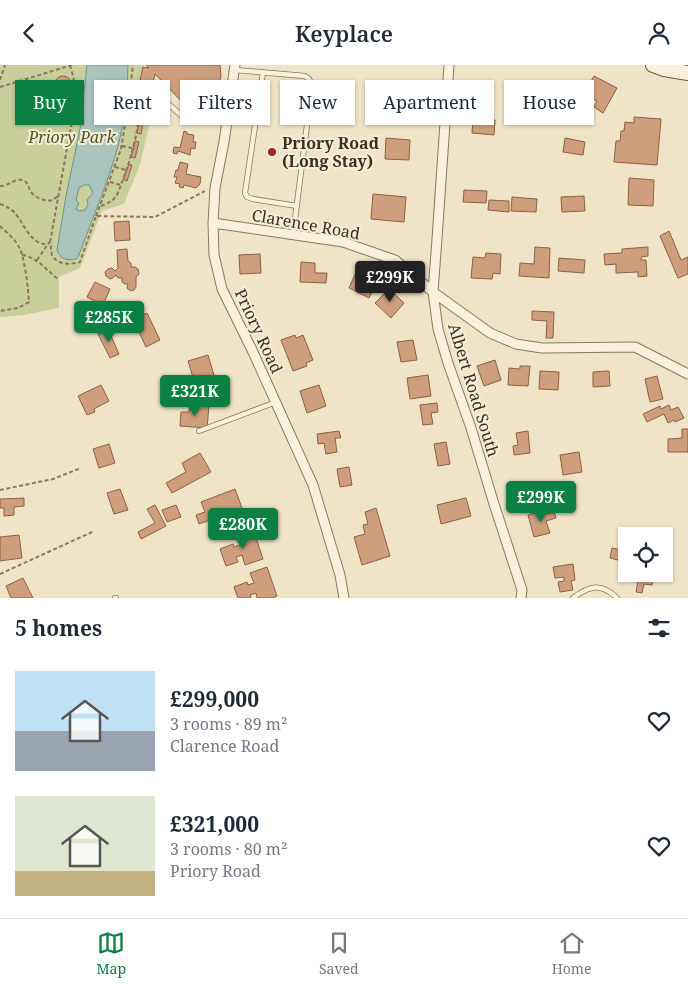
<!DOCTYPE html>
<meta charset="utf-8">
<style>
:root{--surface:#fff;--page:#f2f2f3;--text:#1f2937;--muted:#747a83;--line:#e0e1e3;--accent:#0b8043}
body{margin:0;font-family:"Noto Serif",serif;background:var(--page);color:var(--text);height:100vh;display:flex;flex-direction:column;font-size:19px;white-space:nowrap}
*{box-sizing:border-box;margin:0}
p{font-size:16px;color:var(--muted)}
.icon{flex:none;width:28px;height:28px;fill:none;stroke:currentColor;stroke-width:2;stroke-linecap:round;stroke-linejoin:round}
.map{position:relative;height:533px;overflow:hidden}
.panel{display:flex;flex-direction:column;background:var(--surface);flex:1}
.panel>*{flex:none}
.hud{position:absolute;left:15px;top:15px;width:659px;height:45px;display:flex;gap:10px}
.controls{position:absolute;left:618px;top:462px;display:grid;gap:10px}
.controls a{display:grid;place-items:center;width:55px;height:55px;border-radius:0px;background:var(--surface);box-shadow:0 1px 4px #0004;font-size:25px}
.price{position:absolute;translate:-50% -42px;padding:0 11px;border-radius:5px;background:var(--accent);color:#fff;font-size:16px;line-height:32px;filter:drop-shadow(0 1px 2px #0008)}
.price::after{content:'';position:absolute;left:50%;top:30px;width:15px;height:11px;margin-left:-8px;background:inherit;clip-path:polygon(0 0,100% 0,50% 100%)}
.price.on{background:#222;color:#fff}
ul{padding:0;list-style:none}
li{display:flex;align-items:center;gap:15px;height:125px;padding:0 15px}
li span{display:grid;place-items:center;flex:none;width:140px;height:100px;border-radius:0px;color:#555}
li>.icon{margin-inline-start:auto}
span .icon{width:60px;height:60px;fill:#fffc;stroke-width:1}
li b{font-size:21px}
h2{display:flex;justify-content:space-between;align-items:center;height:60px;padding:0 15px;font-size:21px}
.chip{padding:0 18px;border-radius:0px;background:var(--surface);box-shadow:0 1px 4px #0004;font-size:18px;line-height:45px}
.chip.on{background:var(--accent);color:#fff}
header{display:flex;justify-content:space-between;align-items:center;height:65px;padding:0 15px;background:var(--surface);font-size:22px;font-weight:600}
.tabs{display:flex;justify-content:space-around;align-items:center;height:70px;border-top:1px solid var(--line);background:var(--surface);font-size:14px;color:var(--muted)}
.tabs a{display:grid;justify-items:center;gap:2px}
.tabs .on{color:var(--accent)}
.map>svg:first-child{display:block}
.green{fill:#c9cf9b}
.water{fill:#a9c4bc;stroke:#6f938a;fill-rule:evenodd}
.building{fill:#cf9f7d;stroke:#8d5f41}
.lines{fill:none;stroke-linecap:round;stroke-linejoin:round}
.lane-casing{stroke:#8d765c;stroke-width:6}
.street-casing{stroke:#8d765c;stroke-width:11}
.secondary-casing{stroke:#6f573f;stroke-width:16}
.path{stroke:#8d765c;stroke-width:2;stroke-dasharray:4 2.5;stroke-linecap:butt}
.lane{stroke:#faf1dc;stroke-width:4.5}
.street{stroke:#faf1dc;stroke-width:9}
.secondary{stroke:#faf1dc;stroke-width:14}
.poi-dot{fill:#9e2a2b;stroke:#f7eed8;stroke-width:2}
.labels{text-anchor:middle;stroke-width:4;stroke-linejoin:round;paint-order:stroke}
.park-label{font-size:16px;font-style:italic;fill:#4d5a26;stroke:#f7eed8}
.poi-label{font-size:16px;font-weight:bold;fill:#3d2e20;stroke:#f7eed8;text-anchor:start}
.street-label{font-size:16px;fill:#3d2e20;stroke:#f7eed8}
</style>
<header><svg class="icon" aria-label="back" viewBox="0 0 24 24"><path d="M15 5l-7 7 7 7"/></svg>Keyplace<svg class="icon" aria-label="person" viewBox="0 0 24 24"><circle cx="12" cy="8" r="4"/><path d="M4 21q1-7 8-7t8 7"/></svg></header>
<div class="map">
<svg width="688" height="533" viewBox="0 0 688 533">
<rect width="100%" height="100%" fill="#f0e4c8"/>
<path class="green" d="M0,0H144L140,19L141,26L151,52L140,100L124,139L102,146L80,203L59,212V243L25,250L0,252Z"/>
<path class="water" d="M87,0H128C127,27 125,55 118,81C108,118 92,154 79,190L76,194C67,196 60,194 57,185L66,131L80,64ZM84,120H89L93,128L87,135L88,140L85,145L79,146L76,144L79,138L76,135L79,123Z"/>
<path class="building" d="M146,0H220L221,11L218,22L213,29L193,48L155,9L151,27L138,25L143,2L149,3Z
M55 19a8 8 0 1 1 16 0a8 8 0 1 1-16 0Z
M594,11L617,23L603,48L594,42L597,36L584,29Z
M634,52L661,54L657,100L614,97L616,76H620L621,66H624L625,57L634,58Z
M140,53H144L141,69L137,68Z
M473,53L495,55L494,70L472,68Z
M184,66L187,67V69L194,70L193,77H196L195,84L191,83L190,90L178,86L177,89L173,88L174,82L180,83Z
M386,73L410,75L409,95L385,94Z
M565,73L585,77L583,90L563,87Z
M135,76L139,77L135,93L131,92Z
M180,97L188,99L186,109L201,112L200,119L196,123L184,120L183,123L179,122L180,119L175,118L177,112H174L176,105H178Z
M129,99L132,100L127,116L123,114Z
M629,113L654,115L653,141L628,140Z
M464,125L487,126L486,138L463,137Z
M373,129L406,132L404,157L371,154Z
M584,131L585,146L562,147L561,132Z
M512,132L537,134L536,147L511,146Z
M489,135L509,136V147L488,145Z
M129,156L130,175L115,176L114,157Z
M669,166L681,195L688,192V209L678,213L660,171Z
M535,182L550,183L549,213L519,211L520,198L534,199Z
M648,182V191L641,192V195H646L647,211L638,212V207L616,208V199L605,200L604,189L622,188V184Z
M127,184L128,196L131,198V202H135L138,204L139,209L136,212V222L134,225L131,226L127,223L128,219H125L122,217V213H118L116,210L113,213L110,214L106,211L105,207L108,204L112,203L115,206L118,203L117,185Z
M486,188L501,189L500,209L493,208L492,214L471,213L473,192L485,193Z
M260,189L261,208L240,209L239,190Z
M559,193L585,195L584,208L558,206Z
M301,197L315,198V208H327L326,218L300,217Z
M356,207L377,217L369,233L349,223Z
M95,217L110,224L103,240L87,232Z
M389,224L404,238L391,253L375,238Z
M532,246L554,247L553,273H546L547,256L532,255Z
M147,248L160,275L146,282L133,254Z
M108,264L119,289L110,293L98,269Z
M295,270L296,273L303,270L313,295L306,298L307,301L293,306L281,275Z
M413,275L417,295L401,297L397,277Z
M208,290L214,310L194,316L188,296Z
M495,295L501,315L484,321L477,301Z
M520,301H530L528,321L508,320L509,303L520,304Z
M540,306L559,307L558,325L539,324Z
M609,306L610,321L593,322V307Z
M428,310L431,331L410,334L407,313Z
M657,311L663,334L650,337L645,314Z
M101,320L109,336L94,344L95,347L87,350L78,331Z
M319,320L326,341L307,348L300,326Z
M437,338L438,347L431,348L433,359L423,360L420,340Z
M190,339L209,341L207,363L180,361L181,347H189Z
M669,340L671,345L678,342L684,353L675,357L674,355L668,358L664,349L647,357L643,349L660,341L661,344Z
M682,364H688V387H668V374L682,373Z
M339,366L341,373H335L337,387L326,389L324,378L318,379L317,369Z
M528,366L530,388L514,390L513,381L518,380L516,368Z
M446,377L450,399L438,401L434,379Z
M109,379L115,398L99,403L93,384Z
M579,387L582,407L563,410L560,390Z
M200,388L211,407L172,428L166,418L186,407L182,398Z
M349,402L352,420L340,422L337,404Z
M120,424L128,445L114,449L107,428Z
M235,424L242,443L199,459L196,450L205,447L201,437Z
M24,433V441L14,442V450L4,451V443H0V434Z
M466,433L471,451L441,459L437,440Z
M155,440L166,461L141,474L138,467L155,458L147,444Z
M176,440L181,452L167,457L162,445Z
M376,443L390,491L362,500L354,472L365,469L363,460L368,459L365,447Z
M544,445L546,449L554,447L556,453L546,456L550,468L534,472L528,450Z
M253,464L263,494L245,500L242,490L236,492L238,497L226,501L220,484L233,479L234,482L240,480L236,470Z
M19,470L22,493L0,496V472Z
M612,483L626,486V497L610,493Z
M573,499L575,515L571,516L573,525L560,527L558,517L564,516V512L555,513L553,502Z
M267,502L277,531L272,533H257L256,528L250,530L251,533H238L234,522L247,517L248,520L254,518L250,508Z
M639,509H649L654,510L652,520L644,519L642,528L636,527Z
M23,513L33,533H11L6,521Z"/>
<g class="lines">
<g class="lane-casing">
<path id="lane" d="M235,5L305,11L309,14L312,21L293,170
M263,7L245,128L247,132L253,134L297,141
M163,34L183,52L227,57
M199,366L276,337
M115,533H116
M573,533C589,521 601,517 617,533"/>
</g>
<g class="street-casing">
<path id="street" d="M235,0L224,77L215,123L213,158L214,190L222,224L253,287L313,420L340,510L344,533
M449,0L437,174L433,227L438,264L448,298L471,363L494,439L522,525L521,533
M213,158L343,177L395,195L433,227L490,268L516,279L542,283L635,282L688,309"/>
</g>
<g class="secondary-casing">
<path id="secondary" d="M653,0L664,4L688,8"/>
</g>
<path class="path" d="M0,15L5,0
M0,22L72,0
M126,57L137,59
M122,81L132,83
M115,102L126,105
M110,117L121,120
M0,121C8,122 14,113 22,115C29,117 28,123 31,127C35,133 46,137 53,135C54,134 58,131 59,130
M0,139C5,141 10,143 14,147C24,158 31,181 48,179L50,177C51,180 51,186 52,190C57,200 70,200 80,197L96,151L155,152L205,126
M101,141L112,136L117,130C125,110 152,41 130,26
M96,151L121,84L128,42L133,0
M0,161C6,167 15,174 19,182C25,193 28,223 29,237L18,243L0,246
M50,177L72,56L75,23L73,11L70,0
M22,190C37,192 46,205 58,214
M37,195L48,179
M0,425L53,414L81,403
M0,509L92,467"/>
<use href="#lane" class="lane"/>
<use href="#street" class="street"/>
<use href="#secondary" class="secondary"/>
</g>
<circle class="poi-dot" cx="272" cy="87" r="5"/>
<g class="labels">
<g class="park-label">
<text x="72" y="78">Priory Park</text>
</g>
<g class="poi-label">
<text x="282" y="84">Priory Road<tspan x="282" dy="18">(Long Stay)</tspan></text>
</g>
<g class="street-label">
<text transform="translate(306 159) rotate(10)" y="6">Clarence Road</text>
<text transform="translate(259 266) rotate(65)" y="6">Priory Road</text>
<text transform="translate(474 325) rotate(73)" y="6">Albert Road South</text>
</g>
</g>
</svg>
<div class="controls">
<a><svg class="icon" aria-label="locate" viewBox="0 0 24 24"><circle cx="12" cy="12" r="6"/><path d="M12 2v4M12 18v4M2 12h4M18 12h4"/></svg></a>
</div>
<b class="price on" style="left:390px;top:238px">£299K</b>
<b class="price" style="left:109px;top:278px">£285K</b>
<b class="price" style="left:195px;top:352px">£321K</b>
<b class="price" style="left:541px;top:458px">£299K</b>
<b class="price" style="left:243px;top:485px">£280K</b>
<div class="hud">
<a class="chip on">Buy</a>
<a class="chip">Rent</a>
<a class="chip">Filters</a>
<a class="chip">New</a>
<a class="chip">Apartment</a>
<a class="chip">House</a>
</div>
</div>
<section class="panel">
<h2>5 homes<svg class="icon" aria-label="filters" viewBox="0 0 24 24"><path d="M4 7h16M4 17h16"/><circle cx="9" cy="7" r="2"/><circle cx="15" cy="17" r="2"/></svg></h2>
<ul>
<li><span style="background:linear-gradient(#bfe0f5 60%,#9aa5b1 0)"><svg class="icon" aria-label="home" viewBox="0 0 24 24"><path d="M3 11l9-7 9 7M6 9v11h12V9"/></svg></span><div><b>£299,000</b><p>3 rooms · 89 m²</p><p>Clarence Road</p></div><svg class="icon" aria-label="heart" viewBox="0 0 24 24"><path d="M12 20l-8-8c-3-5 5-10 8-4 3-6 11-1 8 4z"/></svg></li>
<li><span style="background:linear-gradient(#dfe7d0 75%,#c2b280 0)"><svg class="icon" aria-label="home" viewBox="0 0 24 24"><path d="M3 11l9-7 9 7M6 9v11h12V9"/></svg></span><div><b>£321,000</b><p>3 rooms · 80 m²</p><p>Priory Road</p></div><svg class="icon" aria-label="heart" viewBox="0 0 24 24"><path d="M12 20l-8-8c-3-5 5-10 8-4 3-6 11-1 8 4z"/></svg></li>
</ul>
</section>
<nav class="tabs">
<a class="on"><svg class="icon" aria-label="map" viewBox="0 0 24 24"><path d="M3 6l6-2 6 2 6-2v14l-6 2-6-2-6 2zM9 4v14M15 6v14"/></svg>Map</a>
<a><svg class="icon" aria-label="saved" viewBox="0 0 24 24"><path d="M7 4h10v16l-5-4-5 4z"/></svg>Saved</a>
<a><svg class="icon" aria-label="home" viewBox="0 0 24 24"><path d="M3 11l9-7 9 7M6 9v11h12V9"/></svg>Home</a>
</nav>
